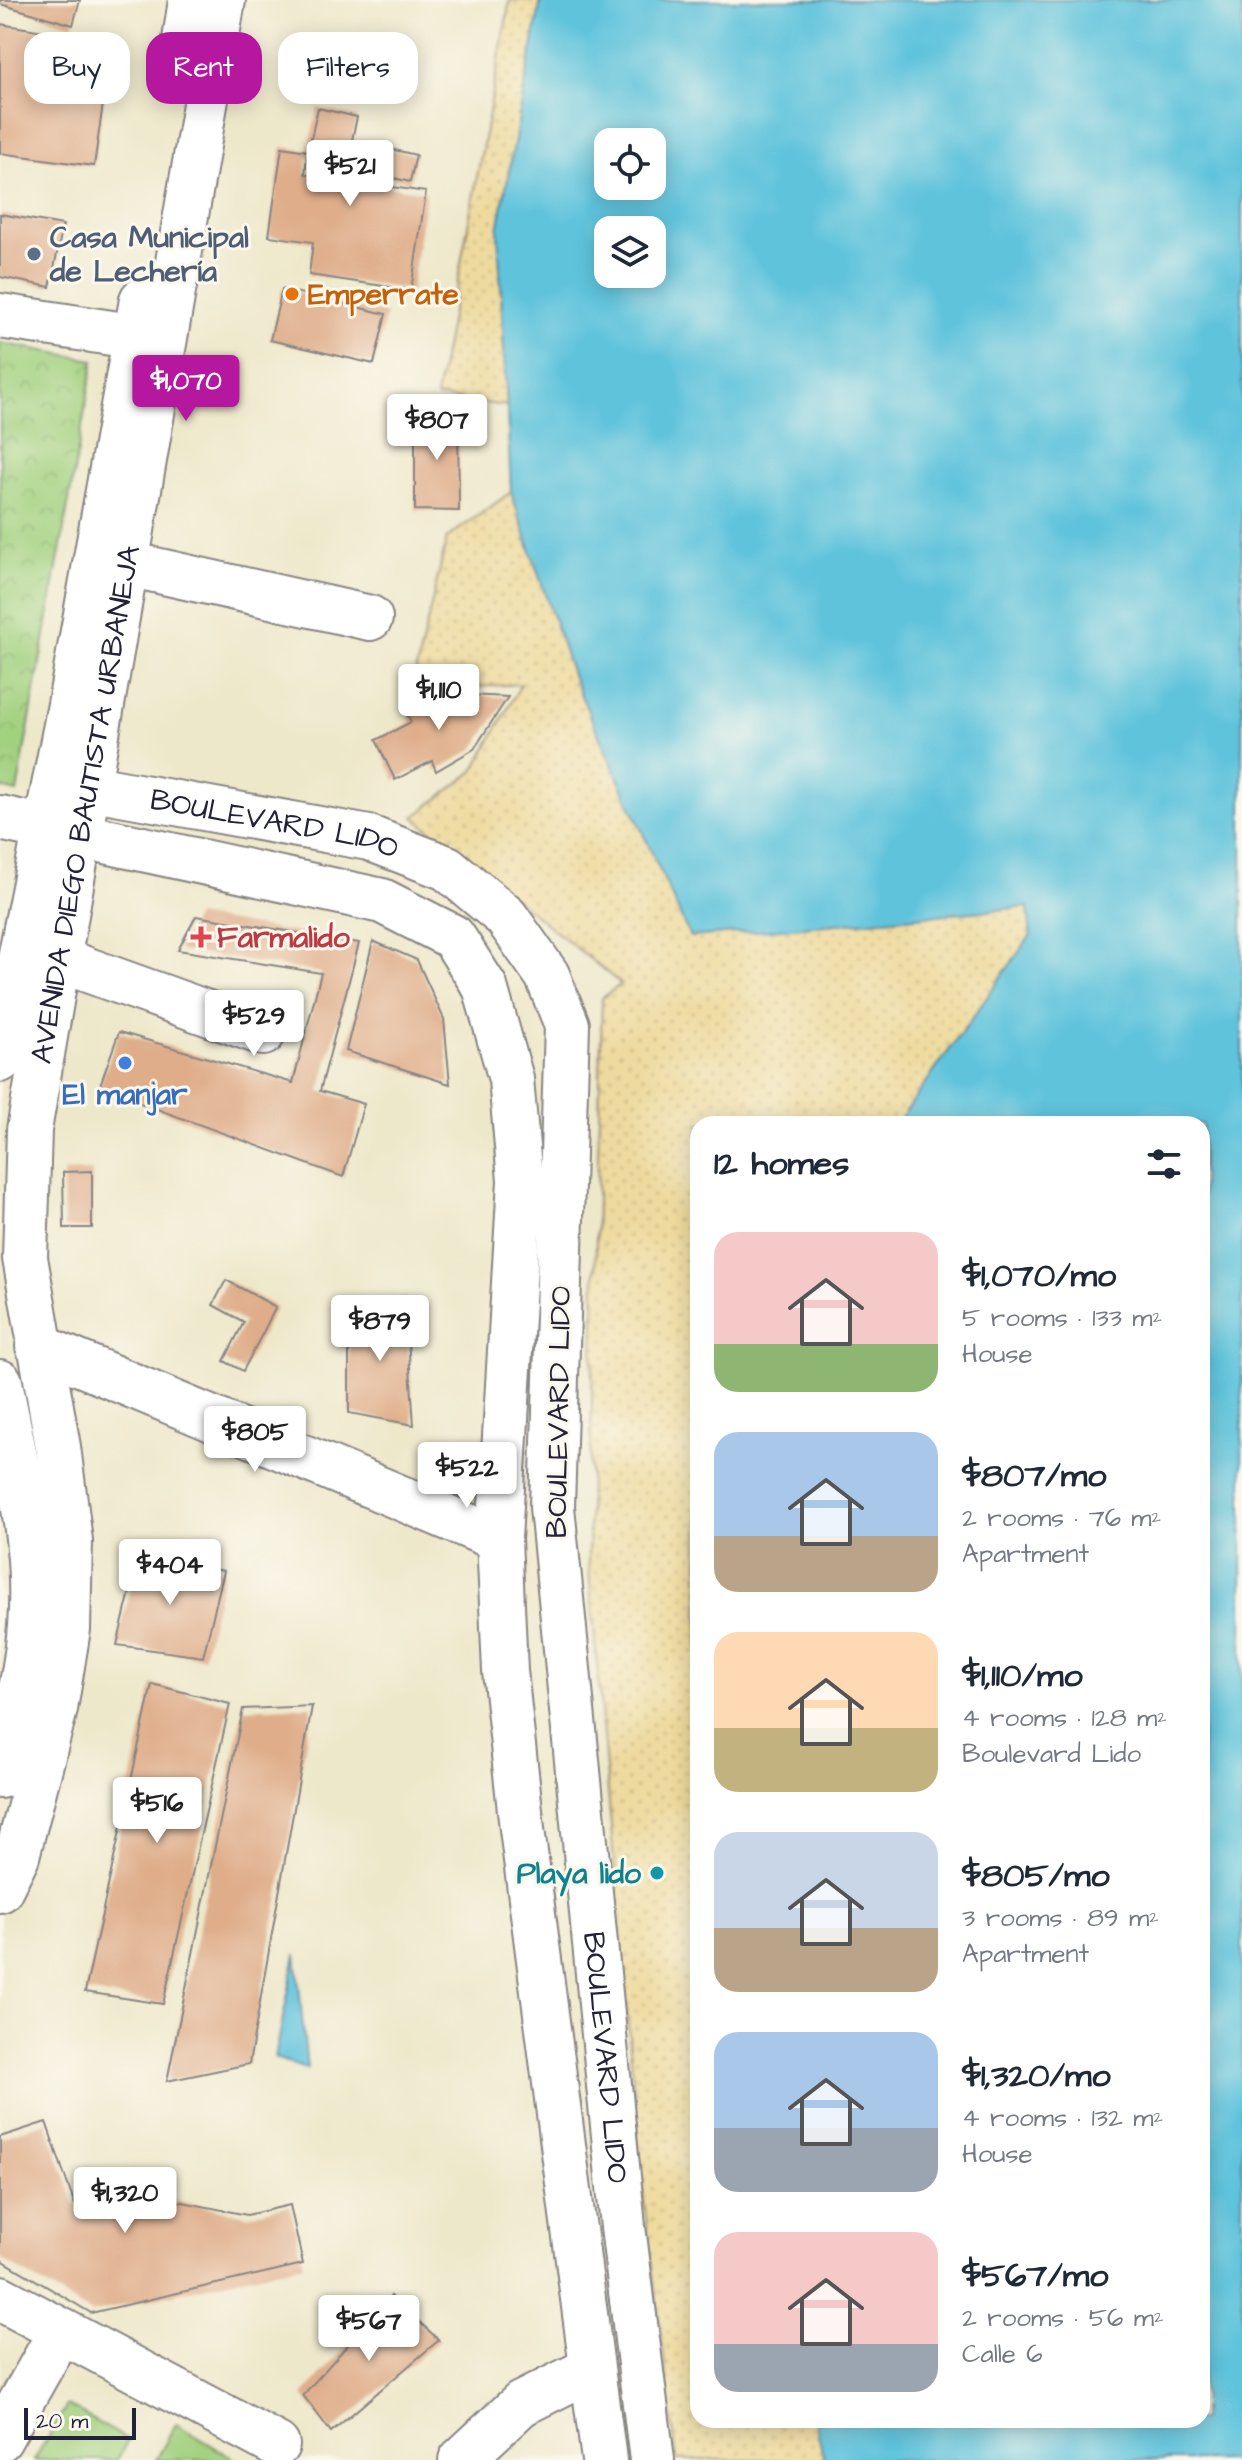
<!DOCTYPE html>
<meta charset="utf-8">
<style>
:root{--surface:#fff;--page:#f6f6f7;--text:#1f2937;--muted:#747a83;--accent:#b5179e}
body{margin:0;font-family:"Architects Daughter",sans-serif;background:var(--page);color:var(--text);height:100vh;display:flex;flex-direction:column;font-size:30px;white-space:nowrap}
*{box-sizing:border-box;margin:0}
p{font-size:26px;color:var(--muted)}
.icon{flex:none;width:44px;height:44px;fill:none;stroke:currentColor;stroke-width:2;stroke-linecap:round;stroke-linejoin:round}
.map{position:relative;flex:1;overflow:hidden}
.details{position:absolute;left:690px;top:1116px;width:520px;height:1312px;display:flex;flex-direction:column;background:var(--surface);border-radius:24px;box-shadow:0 4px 20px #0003}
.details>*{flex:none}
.hud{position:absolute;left:24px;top:32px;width:546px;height:72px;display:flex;gap:16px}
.fabs{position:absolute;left:594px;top:128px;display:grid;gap:16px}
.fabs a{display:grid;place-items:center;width:72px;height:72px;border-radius:16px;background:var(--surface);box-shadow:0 4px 20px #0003;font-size:40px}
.scale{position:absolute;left:24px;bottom:20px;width:112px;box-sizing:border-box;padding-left:8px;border:4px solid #22223b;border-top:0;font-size:22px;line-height:28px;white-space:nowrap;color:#22223b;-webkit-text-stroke:6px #fbf7ec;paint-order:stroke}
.price{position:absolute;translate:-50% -68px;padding:0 18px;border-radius:8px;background:#fff;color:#222;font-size:26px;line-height:52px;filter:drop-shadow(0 2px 4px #0008)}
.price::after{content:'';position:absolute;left:50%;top:48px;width:24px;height:18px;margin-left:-12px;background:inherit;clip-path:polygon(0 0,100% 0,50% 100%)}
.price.active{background:var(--accent);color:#fff}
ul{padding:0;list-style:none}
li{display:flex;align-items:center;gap:24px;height:200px;padding:0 24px}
li span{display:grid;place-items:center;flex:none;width:224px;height:160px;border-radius:24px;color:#555}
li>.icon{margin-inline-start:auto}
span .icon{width:96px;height:96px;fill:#fffc;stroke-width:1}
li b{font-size:34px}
h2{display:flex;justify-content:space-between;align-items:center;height:96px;padding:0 24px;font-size:34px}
.chip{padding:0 28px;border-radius:24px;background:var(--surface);box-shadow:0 4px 20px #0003;font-size:28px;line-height:72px}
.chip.active{background:var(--accent);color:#fff}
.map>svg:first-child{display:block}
.grass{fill:#a1d07e;stroke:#62795c;stroke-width:2}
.sand{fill:url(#sand-dots);stroke:#887e6c;stroke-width:2}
.park{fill:url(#park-crowns);stroke:#62795c;stroke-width:2}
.water{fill:#5fc3dc;stroke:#40728c;stroke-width:2;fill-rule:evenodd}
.building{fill:#dfad8a}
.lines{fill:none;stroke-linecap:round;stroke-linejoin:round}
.minor-casing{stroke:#888583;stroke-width:48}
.minor{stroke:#fff;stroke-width:44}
.service-dot{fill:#5c6f8a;stroke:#fbf7ec;stroke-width:3}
.food-dot{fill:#e8710a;stroke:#fbf7ec;stroke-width:3}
.health-dot{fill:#e0444e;stroke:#fbf7ec;stroke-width:3}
.shop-dot{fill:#3f7fe0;stroke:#fbf7ec;stroke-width:3}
.culture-dot{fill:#0f9aa8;stroke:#fbf7ec;stroke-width:3}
.labels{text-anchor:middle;stroke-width:6;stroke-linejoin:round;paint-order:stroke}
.service-label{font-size:30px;font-weight:bold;fill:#4e5e75;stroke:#fbf7ec;text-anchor:start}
.food-label{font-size:30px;font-weight:bold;fill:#c56008;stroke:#fbf7ec;text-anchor:start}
.street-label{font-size:30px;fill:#22223b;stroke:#fbf7ec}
.health-label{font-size:30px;font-weight:bold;fill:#be3a42;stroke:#fbf7ec;text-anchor:start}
.shop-label{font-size:30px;font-weight:bold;fill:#366cbe;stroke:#fbf7ec}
.culture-label{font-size:30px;font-weight:bold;fill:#0d838f;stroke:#fbf7ec;text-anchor:end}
</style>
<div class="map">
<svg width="1242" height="2460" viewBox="0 0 1242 2460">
<defs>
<pattern id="sand-dots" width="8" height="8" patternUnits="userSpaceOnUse" patternTransform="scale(2)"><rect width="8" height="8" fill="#eeda9e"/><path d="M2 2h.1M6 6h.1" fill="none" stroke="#ccbb89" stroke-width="1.8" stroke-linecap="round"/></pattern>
<pattern id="park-crowns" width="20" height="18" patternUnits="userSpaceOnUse" patternTransform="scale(2)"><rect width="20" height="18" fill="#a1d07e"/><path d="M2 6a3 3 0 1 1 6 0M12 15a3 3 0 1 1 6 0" fill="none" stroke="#8ab26e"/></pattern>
</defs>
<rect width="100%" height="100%" fill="#fbf7ec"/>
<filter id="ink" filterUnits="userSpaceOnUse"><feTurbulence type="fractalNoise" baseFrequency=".0125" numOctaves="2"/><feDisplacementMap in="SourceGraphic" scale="16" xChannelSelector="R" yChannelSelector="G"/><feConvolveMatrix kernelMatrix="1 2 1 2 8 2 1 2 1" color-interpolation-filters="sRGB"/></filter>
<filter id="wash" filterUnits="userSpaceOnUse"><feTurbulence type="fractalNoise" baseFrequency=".006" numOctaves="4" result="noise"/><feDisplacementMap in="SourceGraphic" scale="32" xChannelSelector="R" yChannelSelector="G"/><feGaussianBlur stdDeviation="1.8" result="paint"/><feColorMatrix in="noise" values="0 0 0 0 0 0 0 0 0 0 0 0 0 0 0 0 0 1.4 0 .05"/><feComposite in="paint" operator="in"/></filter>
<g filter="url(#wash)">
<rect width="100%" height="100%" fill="#eee8cb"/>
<path class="grass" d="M67,2405L128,2440L117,2460H34Z
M176,2424L236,2460H156Z"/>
<path class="sand" d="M510,0H541L498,230L507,406L436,397Z
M511,492L574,680L690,937L1028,907L1031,935L897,1124H698V2420H815L824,2460H677L642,2187L588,1559L602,998L621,984L414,817L474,771L521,684L411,691L447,538Z"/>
<path class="park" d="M0,343L94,360L17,792L0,788Z"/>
<path class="water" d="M541,0H1242V2460H824L815,2420H1202V1124H897L1031,935L1028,907L690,937L574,680L511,492L498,230ZM608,142H652V186H608ZM608,230H652V274H608Z
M296,1954L307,2069L275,2058Z"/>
<g id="blocks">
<path class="building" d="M0,0H80L73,25L0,4Z
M0,24L112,42L94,166L0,153Z
M318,108L357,117L352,140L416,155L410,182L307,157L305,174L426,192L411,290L309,275L313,242L269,236L282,147L308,151Z
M0,214L63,225L50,287L0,277Z
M282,289L386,314L374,364L270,340Z
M415,414H458L459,511L415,510Z
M446,694L508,697L474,749L436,771L432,761L395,780L376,740L411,722L406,711Z
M196,916L359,943L320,1091L364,1104L343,1177L99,1088L119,1032L293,1083L321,973L178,950Z
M373,941L417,960L444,1019L450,1084L346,1051Z
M92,1171V1228H64L63,1172Z
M226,1280L276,1307L243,1371L224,1361L244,1322L213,1305Z
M405,1297L414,1425L349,1413V1312Z
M139,1555L224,1571L203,1657L117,1645Z
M152,1684L230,1704L163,2004L85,1992Z
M312,1706L249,2064L167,2081L243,1709Z
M46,2122L75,2205L158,2197L247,2215L290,2205L303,2264L91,2313L2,2260L0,2255V2137Z
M391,2296L439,2340L331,2432L303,2395Z"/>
</g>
</g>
<g filter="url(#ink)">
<use href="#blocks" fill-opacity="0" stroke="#888583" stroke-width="2"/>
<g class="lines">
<g class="minor-casing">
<g id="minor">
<path d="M180,74L191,0"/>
<path d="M0,316L164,341"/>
<path d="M128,564L370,618"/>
<path id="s1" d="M88,787L369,838L447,868L506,917L547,975L567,1025L552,1507L623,2227L652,2460"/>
<path d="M0,818L382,901L453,937L485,987L511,1079L520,1180L499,1539L505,1671L522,1829L604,2460"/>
<path d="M57,959L263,1033"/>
<path d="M0,1060L69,710L142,300"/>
<path d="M38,1346L499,1539"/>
<path d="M0,1382C15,1462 37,1544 30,1626C26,1677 13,1727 0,1776"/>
<path id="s2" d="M0,1890L17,1856L55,1709L68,1629L70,1541L58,1447L25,1258L29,1130L223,0"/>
<path d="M0,2298L277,2445"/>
<path d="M0,2439L61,2331"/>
<path d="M461,2460L521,2404L591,2369"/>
</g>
</g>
<use href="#minor" class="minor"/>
</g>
</g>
<circle class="service-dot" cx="34" cy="254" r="8"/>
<circle class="food-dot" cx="292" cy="294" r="8"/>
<path class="health-dot" d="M197 925h8v8h8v8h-8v8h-8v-8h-8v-8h8z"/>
<circle class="shop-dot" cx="125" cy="1063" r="8"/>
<circle class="culture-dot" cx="657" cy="1873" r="8"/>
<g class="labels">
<g class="service-label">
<text x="50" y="247">Casa Municipal<tspan x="50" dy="34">de Lechería</tspan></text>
</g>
<g class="food-label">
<text x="308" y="304">Emperrate</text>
</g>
<g class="street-label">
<text dy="10" stroke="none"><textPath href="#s2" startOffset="1104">AVENIDA DIEGO BAUTISTA URBANEJA</textPath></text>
<text dy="10" stroke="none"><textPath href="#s1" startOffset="190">BOULEVARD LIDO</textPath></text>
<text transform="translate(558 1412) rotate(-89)" y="10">BOULEVARD LIDO</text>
<text dy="10" stroke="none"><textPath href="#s1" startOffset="1606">BOULEVARD LIDO</textPath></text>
</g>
<g class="health-label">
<text x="217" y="947">Farmalido</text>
</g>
<g class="shop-label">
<text x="125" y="1104">El manjar</text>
</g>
<g class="culture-label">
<text x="641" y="1883">Playa lido</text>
</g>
</g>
</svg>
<div class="fabs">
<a><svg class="icon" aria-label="locate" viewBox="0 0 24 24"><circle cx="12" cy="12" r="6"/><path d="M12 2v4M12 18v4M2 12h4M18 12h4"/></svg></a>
<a><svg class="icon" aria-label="layers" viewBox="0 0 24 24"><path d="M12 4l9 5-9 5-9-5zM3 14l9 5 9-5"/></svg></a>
</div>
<div class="scale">20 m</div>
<b class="price" style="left:350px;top:208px">$521</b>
<b class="price active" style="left:186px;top:423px">$1,070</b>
<b class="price" style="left:437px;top:462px">$807</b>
<b class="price" style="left:439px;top:732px">$1,110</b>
<b class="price" style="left:254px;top:1058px">$529</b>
<b class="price" style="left:380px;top:1363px">$879</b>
<b class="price" style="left:255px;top:1474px">$805</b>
<b class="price" style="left:467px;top:1510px">$522</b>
<b class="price" style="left:170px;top:1607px">$404</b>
<b class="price" style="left:157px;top:1845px">$516</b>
<b class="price" style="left:125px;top:2235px">$1,320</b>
<b class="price" style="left:369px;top:2363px">$567</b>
<div class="hud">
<a class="chip">Buy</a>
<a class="chip active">Rent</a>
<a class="chip">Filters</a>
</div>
<section class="details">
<h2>12 homes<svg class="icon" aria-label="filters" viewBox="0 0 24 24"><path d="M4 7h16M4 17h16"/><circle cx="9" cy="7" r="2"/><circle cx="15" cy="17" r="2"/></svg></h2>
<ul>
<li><span style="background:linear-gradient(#f6c9c9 70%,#8fb573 0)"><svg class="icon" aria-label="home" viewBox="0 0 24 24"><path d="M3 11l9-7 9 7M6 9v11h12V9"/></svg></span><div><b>$1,070/mo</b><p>5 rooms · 133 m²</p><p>House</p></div></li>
<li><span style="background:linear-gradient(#a9c7e8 65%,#b9a48a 0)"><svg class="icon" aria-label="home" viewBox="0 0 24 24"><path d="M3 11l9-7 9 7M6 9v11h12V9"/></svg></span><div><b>$807/mo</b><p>2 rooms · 76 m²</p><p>Apartment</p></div></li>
<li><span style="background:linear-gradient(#ffd9b3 60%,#c2b280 0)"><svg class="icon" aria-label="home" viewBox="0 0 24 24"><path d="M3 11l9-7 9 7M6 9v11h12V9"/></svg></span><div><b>$1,110/mo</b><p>4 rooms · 128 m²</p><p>Boulevard Lido</p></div></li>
<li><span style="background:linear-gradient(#c9d6e8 60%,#b9a48a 0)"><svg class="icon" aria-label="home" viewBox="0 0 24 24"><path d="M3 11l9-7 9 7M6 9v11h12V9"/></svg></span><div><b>$805/mo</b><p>3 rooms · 89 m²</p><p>Apartment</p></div></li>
<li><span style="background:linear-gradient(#a9c7e8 60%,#9aa5b1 0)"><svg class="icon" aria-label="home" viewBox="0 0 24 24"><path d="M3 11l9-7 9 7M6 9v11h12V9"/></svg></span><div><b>$1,320/mo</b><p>4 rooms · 132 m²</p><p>House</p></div></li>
<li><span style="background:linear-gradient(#f6c9c9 70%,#9aa5b1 0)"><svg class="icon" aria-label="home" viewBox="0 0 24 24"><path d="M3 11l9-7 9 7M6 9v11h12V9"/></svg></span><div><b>$567/mo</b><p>2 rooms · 56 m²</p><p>Calle 6</p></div></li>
</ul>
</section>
</div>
